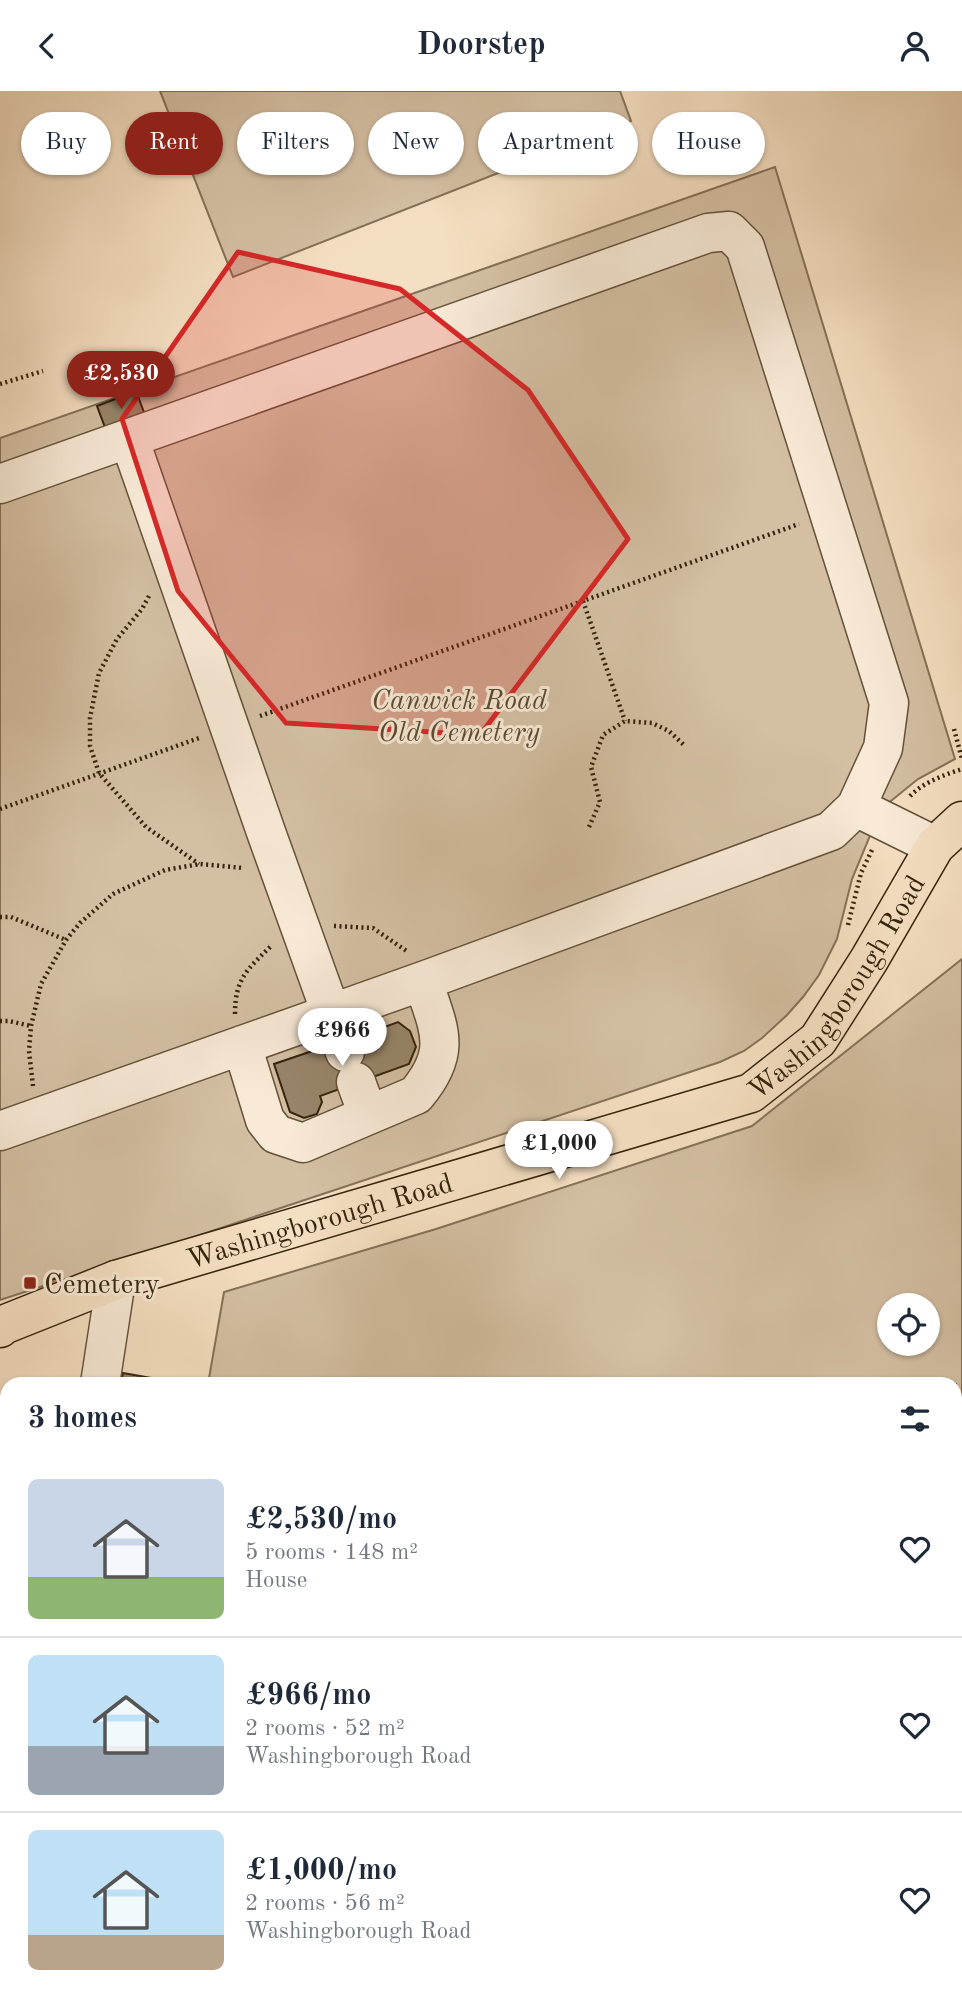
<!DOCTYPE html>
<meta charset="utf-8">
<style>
:root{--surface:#fff;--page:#f2f2f3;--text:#1f2937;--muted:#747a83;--line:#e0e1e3;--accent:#8f2418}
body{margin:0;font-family:"Old Standard TT",serif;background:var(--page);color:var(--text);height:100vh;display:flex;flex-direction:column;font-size:26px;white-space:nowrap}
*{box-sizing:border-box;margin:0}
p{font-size:23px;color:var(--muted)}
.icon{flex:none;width:38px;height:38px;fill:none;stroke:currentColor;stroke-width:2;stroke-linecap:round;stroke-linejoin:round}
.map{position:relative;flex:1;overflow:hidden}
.drawer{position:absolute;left:0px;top:1286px;width:962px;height:625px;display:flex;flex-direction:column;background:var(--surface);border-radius:21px 21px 0 0;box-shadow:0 2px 5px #0004}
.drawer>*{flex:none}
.top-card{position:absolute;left:21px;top:21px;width:920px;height:63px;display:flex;gap:14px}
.fabs{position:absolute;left:877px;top:1202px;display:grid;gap:14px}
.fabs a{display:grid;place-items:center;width:63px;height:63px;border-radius:50%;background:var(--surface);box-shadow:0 2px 5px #0004;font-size:35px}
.price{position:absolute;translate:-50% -60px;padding:0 16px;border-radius:24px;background:#fff;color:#222;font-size:23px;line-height:46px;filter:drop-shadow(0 2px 4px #0008)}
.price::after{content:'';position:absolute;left:50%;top:42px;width:21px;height:16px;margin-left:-10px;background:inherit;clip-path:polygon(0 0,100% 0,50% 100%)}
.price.active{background:var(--accent);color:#fff}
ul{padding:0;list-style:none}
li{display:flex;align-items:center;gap:21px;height:175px;padding:0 28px}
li+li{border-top:2px solid var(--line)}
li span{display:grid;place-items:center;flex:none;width:196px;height:140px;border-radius:10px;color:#555}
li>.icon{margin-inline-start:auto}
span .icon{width:84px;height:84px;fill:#fffc;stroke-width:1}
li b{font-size:30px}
h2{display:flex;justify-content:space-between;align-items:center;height:84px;padding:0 28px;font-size:30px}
.tag{padding:0 24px;border-radius:32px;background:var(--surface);box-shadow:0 2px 5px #0004;font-size:24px;line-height:63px}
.tag.active{background:var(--accent);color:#fff}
header{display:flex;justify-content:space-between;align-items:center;height:91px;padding:0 28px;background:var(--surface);font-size:32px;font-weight:800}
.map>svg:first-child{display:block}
.green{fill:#d4bfa3;stroke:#847157;stroke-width:2;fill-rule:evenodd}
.building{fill:#98856a;stroke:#34230b;stroke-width:2}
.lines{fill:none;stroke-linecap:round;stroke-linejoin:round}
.minor-casing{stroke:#645239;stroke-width:41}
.major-casing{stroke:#34230b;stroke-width:41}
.path{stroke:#34230b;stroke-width:4.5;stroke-dasharray:2 3.5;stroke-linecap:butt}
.minor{stroke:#f8ead7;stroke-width:38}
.major{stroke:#f5dfc2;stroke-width:38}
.marked{fill:#d62828;fill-opacity:0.2;stroke:#d62828;stroke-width:5;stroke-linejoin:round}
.poi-dot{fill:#8f2418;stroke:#f8ead7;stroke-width:2.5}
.labels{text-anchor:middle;stroke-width:6;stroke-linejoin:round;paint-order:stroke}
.park-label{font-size:28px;font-style:italic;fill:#5c4a31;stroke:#f8ead7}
.street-label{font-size:28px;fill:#34230b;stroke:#f8ead7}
.poi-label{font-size:28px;fill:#34230b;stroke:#f8ead7;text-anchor:start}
</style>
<header><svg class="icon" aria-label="back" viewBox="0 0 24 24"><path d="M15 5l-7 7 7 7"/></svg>Doorstep<svg class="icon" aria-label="person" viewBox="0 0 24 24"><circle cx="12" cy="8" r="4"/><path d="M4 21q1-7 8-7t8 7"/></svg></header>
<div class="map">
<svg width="962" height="1910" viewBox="0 0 962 1910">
<rect width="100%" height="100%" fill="#f5dfc2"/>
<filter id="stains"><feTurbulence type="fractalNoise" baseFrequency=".00286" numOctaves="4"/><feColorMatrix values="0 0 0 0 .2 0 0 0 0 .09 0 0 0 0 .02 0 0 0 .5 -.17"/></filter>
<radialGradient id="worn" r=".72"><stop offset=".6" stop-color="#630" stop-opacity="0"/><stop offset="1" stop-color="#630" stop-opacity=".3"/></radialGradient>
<path class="green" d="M160,0H620L631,30L233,186Z
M775,76L955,668L918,688L881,718L852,788L837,848L819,884L803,906L787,924L762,947L744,960L720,971L61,1190L59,1186L45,1191L46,1194L0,1209V347Z
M962,868V1910H304L301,1904H956V1293H208L224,1201L436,1138L752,1035ZM928,1214V1253H889V1214Z
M0,1570L7,1584V1904H166L169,1910H0Z"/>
<path class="building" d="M136,300L145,324L106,339L97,315Z
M398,931L410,940L416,956L409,973L320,1005L322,1011L317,1023L304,1027L290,1021L274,973L327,955L331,966L369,953L376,939Z
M60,1186L62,1193L47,1198L45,1191Z
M123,1282L185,1293H121Z"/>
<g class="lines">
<g class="minor-casing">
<path id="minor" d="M129,347L266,741L345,961
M0,393L708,142L729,140L745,156L889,612L883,657L856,716
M242,954L265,1029L276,1043L303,1052L416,1004C453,960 439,939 423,890
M356,991L368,1024
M0,1040L423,890L831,740L856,716L935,755
M100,1293L116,1189"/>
</g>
<g class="major-casing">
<g id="major">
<path id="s1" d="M0,1237L3,1234L116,1189L751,1002L818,949L869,869L935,755L962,730"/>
<path d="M0,1418L7,1426"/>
<path d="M0,1475L7,1478"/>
<path d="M221,1904L223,1910"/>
</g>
</g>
<path class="path" d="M0,293L43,280
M149,505L142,518L117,548L99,582L90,627V655L99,682L146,736L199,773
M583,510L625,630
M260,625L799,433
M954,638L962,668
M910,705C924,691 944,684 962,678
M0,718L199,647
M589,736L600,711L591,676L603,644L625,630L652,632L669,640L685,655
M0,826H11L66,849
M848,834L861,782L872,759
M334,835L373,837L408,861
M235,923C235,887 248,878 272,854
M0,930H9L31,935
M33,995L29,960L31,935L41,893L66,849L80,832L113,803L165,779L200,773L243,777
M0,1529L7,1542
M177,1904L180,1910"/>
<use href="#minor" class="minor"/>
<use href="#major" class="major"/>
</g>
<path class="marked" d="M238,161L400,198L528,299L628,448L480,644L286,632L178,500L122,328Z"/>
<rect class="poi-dot" x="23" y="1185" width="14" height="14" rx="3.5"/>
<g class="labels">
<g class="park-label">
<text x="459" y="618">Canwick Road<tspan x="459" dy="32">Old Cemetery</tspan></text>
</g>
<g class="street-label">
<text dy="10" stroke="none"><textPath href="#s1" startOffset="926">Washingborough Road</textPath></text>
<text dy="10" stroke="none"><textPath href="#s1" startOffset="338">Washingborough Road</textPath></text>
</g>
<g class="poi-label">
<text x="44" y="1202">Cemetery</text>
</g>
</g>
<rect width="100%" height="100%" filter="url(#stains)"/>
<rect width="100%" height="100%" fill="url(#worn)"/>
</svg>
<div class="fabs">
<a><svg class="icon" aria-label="locate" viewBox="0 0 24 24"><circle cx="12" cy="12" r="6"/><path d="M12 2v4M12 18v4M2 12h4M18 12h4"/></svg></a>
</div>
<b class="price active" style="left:121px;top:320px">£2,530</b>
<b class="price" style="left:342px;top:977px">£966</b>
<b class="price" style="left:559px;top:1090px">£1,000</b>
<div class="top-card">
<a class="tag">Buy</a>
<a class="tag active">Rent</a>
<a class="tag">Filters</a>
<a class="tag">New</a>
<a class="tag">Apartment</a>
<a class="tag">House</a>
</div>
<section class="drawer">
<h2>3 homes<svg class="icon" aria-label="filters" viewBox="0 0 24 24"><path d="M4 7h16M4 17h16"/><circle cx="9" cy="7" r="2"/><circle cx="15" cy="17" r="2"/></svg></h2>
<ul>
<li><span style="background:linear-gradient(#c9d6e8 70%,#8fb573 0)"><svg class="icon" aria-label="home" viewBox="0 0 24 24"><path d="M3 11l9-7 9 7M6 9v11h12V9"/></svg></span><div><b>£2,530/mo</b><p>5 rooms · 148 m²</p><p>House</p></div><svg class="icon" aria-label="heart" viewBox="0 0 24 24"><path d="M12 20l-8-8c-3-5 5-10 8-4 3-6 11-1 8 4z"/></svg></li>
<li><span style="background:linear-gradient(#bfe0f5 65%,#9aa5b1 0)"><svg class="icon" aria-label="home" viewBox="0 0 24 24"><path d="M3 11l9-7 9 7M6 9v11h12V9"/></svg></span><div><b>£966/mo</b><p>2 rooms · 52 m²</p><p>Washingborough Road</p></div><svg class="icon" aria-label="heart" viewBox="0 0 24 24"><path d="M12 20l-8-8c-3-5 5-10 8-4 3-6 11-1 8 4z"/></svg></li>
<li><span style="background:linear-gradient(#bfe0f5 75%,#b9a48a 0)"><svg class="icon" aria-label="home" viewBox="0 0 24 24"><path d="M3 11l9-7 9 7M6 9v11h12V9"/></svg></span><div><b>£1,000/mo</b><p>2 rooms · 56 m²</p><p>Washingborough Road</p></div><svg class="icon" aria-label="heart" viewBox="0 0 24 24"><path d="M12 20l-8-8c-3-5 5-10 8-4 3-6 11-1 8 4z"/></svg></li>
</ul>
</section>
</div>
